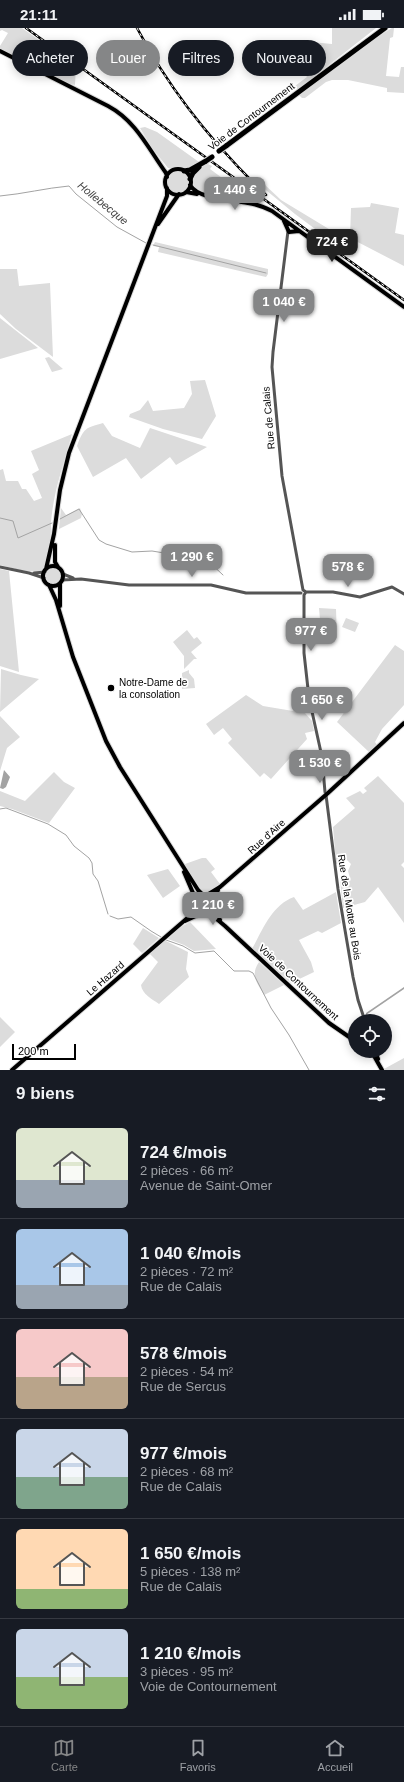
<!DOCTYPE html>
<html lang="fr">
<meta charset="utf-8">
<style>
:root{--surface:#171b24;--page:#20242c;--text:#f1f3f6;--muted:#9ea1a6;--line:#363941;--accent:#858687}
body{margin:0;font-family:Arial,sans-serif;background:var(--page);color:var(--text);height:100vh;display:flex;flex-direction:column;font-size:15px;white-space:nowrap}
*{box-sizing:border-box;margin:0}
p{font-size:13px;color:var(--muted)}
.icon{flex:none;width:22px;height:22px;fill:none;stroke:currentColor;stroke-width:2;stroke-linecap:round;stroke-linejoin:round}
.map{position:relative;height:1042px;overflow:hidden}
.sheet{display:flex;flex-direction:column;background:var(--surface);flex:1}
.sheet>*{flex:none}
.guide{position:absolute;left:12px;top:12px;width:380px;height:36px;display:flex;gap:8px}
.buttons{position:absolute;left:348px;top:986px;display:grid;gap:8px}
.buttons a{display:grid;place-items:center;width:44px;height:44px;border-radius:50%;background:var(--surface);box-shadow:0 2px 10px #0003;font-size:20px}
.scale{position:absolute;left:12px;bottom:10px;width:64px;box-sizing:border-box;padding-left:4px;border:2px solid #000;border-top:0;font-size:11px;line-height:14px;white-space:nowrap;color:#000;-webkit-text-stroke:3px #fff;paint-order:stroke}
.price{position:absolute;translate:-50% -34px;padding:0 9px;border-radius:8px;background:var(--accent);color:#fff;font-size:13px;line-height:26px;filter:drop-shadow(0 1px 2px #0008)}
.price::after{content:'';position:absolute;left:50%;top:24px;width:12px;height:9px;margin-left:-6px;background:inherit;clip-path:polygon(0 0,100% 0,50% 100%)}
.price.selected{background:#222;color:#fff}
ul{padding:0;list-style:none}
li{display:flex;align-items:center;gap:12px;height:100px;padding:0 16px}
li+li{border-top:1px solid var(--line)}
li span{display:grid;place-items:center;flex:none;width:112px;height:80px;border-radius:6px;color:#555}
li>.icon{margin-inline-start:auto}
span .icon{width:48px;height:48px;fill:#fffc;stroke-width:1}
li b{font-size:17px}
h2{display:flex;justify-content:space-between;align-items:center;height:48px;padding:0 16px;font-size:17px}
.tag{padding:0 14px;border-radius:18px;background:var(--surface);box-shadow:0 2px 10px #0003;font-size:14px;line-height:36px}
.tag.selected{background:var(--accent);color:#fff}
.status{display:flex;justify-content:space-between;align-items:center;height:28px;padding:0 20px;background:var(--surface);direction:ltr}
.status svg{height:11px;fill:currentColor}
.tabs{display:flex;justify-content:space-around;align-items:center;height:56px;border-top:1px solid var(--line);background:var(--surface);font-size:11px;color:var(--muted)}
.tabs a{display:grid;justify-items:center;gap:2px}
.tabs .selected{color:var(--accent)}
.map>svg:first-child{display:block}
.green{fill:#dcdcdc}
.water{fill:#a3a3a3}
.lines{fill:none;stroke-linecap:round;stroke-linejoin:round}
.stream{stroke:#a3a3a3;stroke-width:1}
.major-casing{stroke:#dbdbdb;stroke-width:6}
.highway-casing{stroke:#dbdbdb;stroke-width:7}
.minor{stroke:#555;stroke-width:3}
.major{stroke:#000;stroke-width:4}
.highway{stroke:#000;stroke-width:5}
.rail-casing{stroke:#000;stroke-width:2.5}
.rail{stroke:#fff;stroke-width:1;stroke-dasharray:3;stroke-linecap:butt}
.highway-bridge-casing{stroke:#dbdbdb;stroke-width:7;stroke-linecap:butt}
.highway-bridge{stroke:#000;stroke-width:5}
.poi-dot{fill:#000;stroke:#fff;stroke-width:1.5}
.labels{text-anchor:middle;stroke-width:3.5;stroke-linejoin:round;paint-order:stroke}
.street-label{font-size:10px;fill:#000;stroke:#fff}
.poi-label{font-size:10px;fill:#000;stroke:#fff;text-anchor:start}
.water-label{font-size:11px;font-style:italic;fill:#444;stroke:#fff}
</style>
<div class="status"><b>21:11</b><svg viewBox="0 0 49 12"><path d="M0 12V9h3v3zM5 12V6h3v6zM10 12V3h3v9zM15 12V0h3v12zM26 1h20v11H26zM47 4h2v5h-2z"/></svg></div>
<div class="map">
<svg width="404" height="1042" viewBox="0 0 404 1042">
<rect width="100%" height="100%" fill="#fff"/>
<path class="green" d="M0,0H22L76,38L75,57L65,55L0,21V18L8,5L2,2L0,3Z
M332,0H376L297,62L295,58L307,49L298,36L301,13L332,16Z
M392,0H394L393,9L390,10L386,48L399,49L401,39H404V65L387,64V60L348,52H332L326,54L305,70H302L299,67L369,14Z
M145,99L157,104L199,134L190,140H168L152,120L140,100Z
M206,135L212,138L210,141L252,172C244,174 206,167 199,163C194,160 192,154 193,149C194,143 202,138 206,135Z
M167 154a11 11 0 1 1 22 0a11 11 0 1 1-22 0Z
M264,156L281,172L357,218L350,227L295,186L261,158Z
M371,175L399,180L395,205L404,207V238L350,210L351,180L370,179Z
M155,214L268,241V246L266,249L158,224L159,219L153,218Z
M17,241L19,258L50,255L53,329L16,301L0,286V241Z
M0,290L38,320L0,331Z
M49,329L63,341L52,344L45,330Z
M205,352L216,388L202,411L163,401L129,389L130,386L140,382L148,372L153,383L184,380L192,366L190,353Z
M103,395L112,408L140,420L150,400L207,419L176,437L170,429L141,451L126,430L93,449L77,418C84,400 85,400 103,395Z
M72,406C64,435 53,465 51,495C51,505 51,537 42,542C34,547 9,539 0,537V442L3,441L6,453H18L22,461H26L34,473L42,470L32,446L39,442L31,423Z
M61,480L66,487L80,480L82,486L81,490L59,501Z
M45 548a8 8 0 1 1 16 0a8 8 0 1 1-16 0Z
M0,541L9,543L19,644L0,638Z
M319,580L336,581L337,610L322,616Z
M346,590L359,595L355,604L342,599Z
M187,602L194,611L197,609L202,615L191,624L197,631H194L184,641V628L173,614Z
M395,617L404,623V677L382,701L375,714L377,717L369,724L337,694Z
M1,641L21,647L39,651L0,684Z
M189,642V645L194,651L195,660L182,661V645Z
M246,667L263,678L305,685L312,693L314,703L305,705L307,711L271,751L264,745L260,749L228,715L232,711L223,700L214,707L206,696Z
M0,688L20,709L7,720L0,743Z
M54,744L64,754L75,760L49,795L12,781L0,778V763L25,773Z
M378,748L404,775V834L401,837L404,840V895L378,859L365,874L343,880L340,852L350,850L348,843L351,836L347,832L336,836L333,799L355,780L346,770L360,763L363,766L367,763L364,760Z
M202,830H206L215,841L211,844L220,856L209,864L200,863L186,840L185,836Z
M168,841L180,858L163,870L147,847Z
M336,864L341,895L322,905L318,903L299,912L311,934L314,944L291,955L252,921C263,901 272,877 294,869L303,882Z
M197 876a7 7 0 1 1 14 0a7 7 0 1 1-14 0Z
M190,894L216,921L194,923L184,917L168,911L177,901Z
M143,900L159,910L142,925L133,916Z
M164,912L188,924L186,941L189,949L159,976C152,971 142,966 141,957L158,934L149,925Z
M259,934L284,957L264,967C257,955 250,947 259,934Z
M0,989L15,1004L0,1019Z
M404,1030V1042H385L384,1041Z"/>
<path class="water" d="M42,14L51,20L45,24L40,23L39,20Z
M4,742L10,749L6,759L3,761L0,760Z
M404,959V961L366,987V985Z"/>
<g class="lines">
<path class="stream" d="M0,168C23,166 46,160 69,158L76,166L117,199L146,215
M153,217L266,245
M0,490L13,493L18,510L52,495
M60,491L79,481L99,512L106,516L132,524L152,523L207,532L223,547
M0,781L6,780L48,796L66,807L74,818L89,830L92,835L93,846L98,853L108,886
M110,888L118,891L131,889L151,903L161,909
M166,912L183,918L195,925L214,923L234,943H249L253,945L271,980L289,1007L309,1042"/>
<g class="major-casing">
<path id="major" d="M0,23L108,78C136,93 148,120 166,145L167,149
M165 154a13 13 0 1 1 26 0a13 13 0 1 1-26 0Z
M190,157C199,172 232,171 248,175C257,176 264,179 272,183L404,279
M186,164L197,166
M284,193L289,204L299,203
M158,196L179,166
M55,517V534L58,539
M43 548a10 10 0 1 1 20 0a10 10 0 1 1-20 0Z
M46,541L54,506L60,462L69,425L167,168V160
M60,555V578
M49,557L56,572L73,629L106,713L120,739L198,862L203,867
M184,844L196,872
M207,867L220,859L328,765L404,695
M213,873L208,867H201L196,872L195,879L202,885L210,883C215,877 214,869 218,862
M213,879L220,892
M206,885L213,888L225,898L329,995L355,1013
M185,893L202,885
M368,1023L373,1026L382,1042
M375,1023L378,1031
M12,1042L192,886L195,879"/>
</g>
<g class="highway-casing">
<path id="highway" d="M226,118L385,0
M184,143L190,142L206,133
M190,151L193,145L199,139"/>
</g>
<path class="minor" d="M288,203L273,324L272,339L282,448L303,562L306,564L304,567V625L309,670L322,729L325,764
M0,539L29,545L44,550
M34,545L45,544
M63,546L73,550
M62,552L81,551L129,557H211L246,565H301
M306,564H333L360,569L392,559L404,566
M326,767L338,861L353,949L358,972L365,993"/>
<use href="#major" class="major"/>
<use href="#highway" class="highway"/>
<g class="rail-casing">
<path id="rail" d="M26,0L404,272
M137,0C170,63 215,118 266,167"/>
</g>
<use href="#rail" class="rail"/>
<g class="highway-bridge-casing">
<path id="highway-bridge" d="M219,123L226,118
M206,133L212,129"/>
</g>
<use href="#highway-bridge" class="highway-bridge"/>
</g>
<circle class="poi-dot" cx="111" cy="660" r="4"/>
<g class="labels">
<g class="street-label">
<text transform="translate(251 88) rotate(-37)" y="4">Voie de Contournement</text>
<text transform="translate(268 390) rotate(-95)" y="4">Rue de Calais</text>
<text transform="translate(266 808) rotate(-42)" y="4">Rue d'Aire</text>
<text transform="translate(350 879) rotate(81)" y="4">Rue de la Motte au Bois</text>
<text transform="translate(105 950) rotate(-41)" y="4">Le Hazard</text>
<text transform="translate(299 954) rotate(43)" y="4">Voie de Contournement</text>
</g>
<g class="poi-label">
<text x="119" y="658">Notre-Dame de<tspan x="119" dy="12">la consolation</tspan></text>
</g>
<g class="water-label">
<text transform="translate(103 175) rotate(39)" y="4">Hollebecque</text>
</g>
</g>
</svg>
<div class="buttons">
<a><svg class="icon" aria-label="locate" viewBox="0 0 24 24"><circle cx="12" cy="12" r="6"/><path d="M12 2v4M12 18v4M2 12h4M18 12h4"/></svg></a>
</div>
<div class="scale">200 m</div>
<b class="price" style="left:235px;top:183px">1 440 €</b>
<b class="price selected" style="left:332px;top:235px">724 €</b>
<b class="price" style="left:284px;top:295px">1 040 €</b>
<b class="price" style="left:192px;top:550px">1 290 €</b>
<b class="price" style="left:348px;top:560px">578 €</b>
<b class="price" style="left:311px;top:624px">977 €</b>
<b class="price" style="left:322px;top:693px">1 650 €</b>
<b class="price" style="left:320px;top:756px">1 530 €</b>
<b class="price" style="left:213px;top:898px">1 210 €</b>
<div class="guide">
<a class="tag">Acheter</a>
<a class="tag selected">Louer</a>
<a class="tag">Filtres</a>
<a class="tag">Nouveau</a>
</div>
</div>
<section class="sheet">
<h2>9 biens<svg class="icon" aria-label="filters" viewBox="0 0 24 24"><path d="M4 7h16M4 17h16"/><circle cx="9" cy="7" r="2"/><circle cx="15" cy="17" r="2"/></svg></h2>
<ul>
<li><span style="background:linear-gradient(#dfe7d0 65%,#9aa5b1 0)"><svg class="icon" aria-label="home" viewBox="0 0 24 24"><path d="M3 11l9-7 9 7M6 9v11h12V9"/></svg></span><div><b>724 €/mois</b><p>2 pièces · 66 m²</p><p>Avenue de Saint-Omer</p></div></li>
<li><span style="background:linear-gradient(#a9c7e8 70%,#9aa5b1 0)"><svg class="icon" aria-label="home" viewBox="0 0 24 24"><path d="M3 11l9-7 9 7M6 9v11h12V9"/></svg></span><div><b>1 040 €/mois</b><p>2 pièces · 72 m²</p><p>Rue de Calais</p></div></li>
<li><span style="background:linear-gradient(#f6c9c9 60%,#b9a48a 0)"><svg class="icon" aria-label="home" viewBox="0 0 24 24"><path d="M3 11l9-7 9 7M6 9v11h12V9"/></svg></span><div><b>578 €/mois</b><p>2 pièces · 54 m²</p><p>Rue de Sercus</p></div></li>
<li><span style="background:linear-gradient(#c9d6e8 60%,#7fa58c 0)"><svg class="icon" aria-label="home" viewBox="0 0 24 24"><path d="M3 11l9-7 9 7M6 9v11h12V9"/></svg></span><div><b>977 €/mois</b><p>2 pièces · 68 m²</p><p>Rue de Calais</p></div></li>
<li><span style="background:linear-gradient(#ffd9b3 75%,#8fb573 0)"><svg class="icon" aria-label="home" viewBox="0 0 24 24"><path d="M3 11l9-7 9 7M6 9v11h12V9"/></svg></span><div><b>1 650 €/mois</b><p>5 pièces · 138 m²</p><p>Rue de Calais</p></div></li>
<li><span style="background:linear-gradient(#c9d6e8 60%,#8fb573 0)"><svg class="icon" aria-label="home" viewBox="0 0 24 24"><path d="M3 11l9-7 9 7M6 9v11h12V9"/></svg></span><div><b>1 210 €/mois</b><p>3 pièces · 95 m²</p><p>Voie de Contournement</p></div></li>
</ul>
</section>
<nav class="tabs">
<a class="selected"><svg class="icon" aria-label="map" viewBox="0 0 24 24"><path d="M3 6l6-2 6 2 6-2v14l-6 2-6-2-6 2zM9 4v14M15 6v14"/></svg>Carte</a>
<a><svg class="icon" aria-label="saved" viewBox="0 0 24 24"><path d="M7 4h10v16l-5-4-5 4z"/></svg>Favoris</a>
<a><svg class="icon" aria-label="home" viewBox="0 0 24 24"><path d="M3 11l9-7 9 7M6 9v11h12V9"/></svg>Accueil</a>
</nav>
